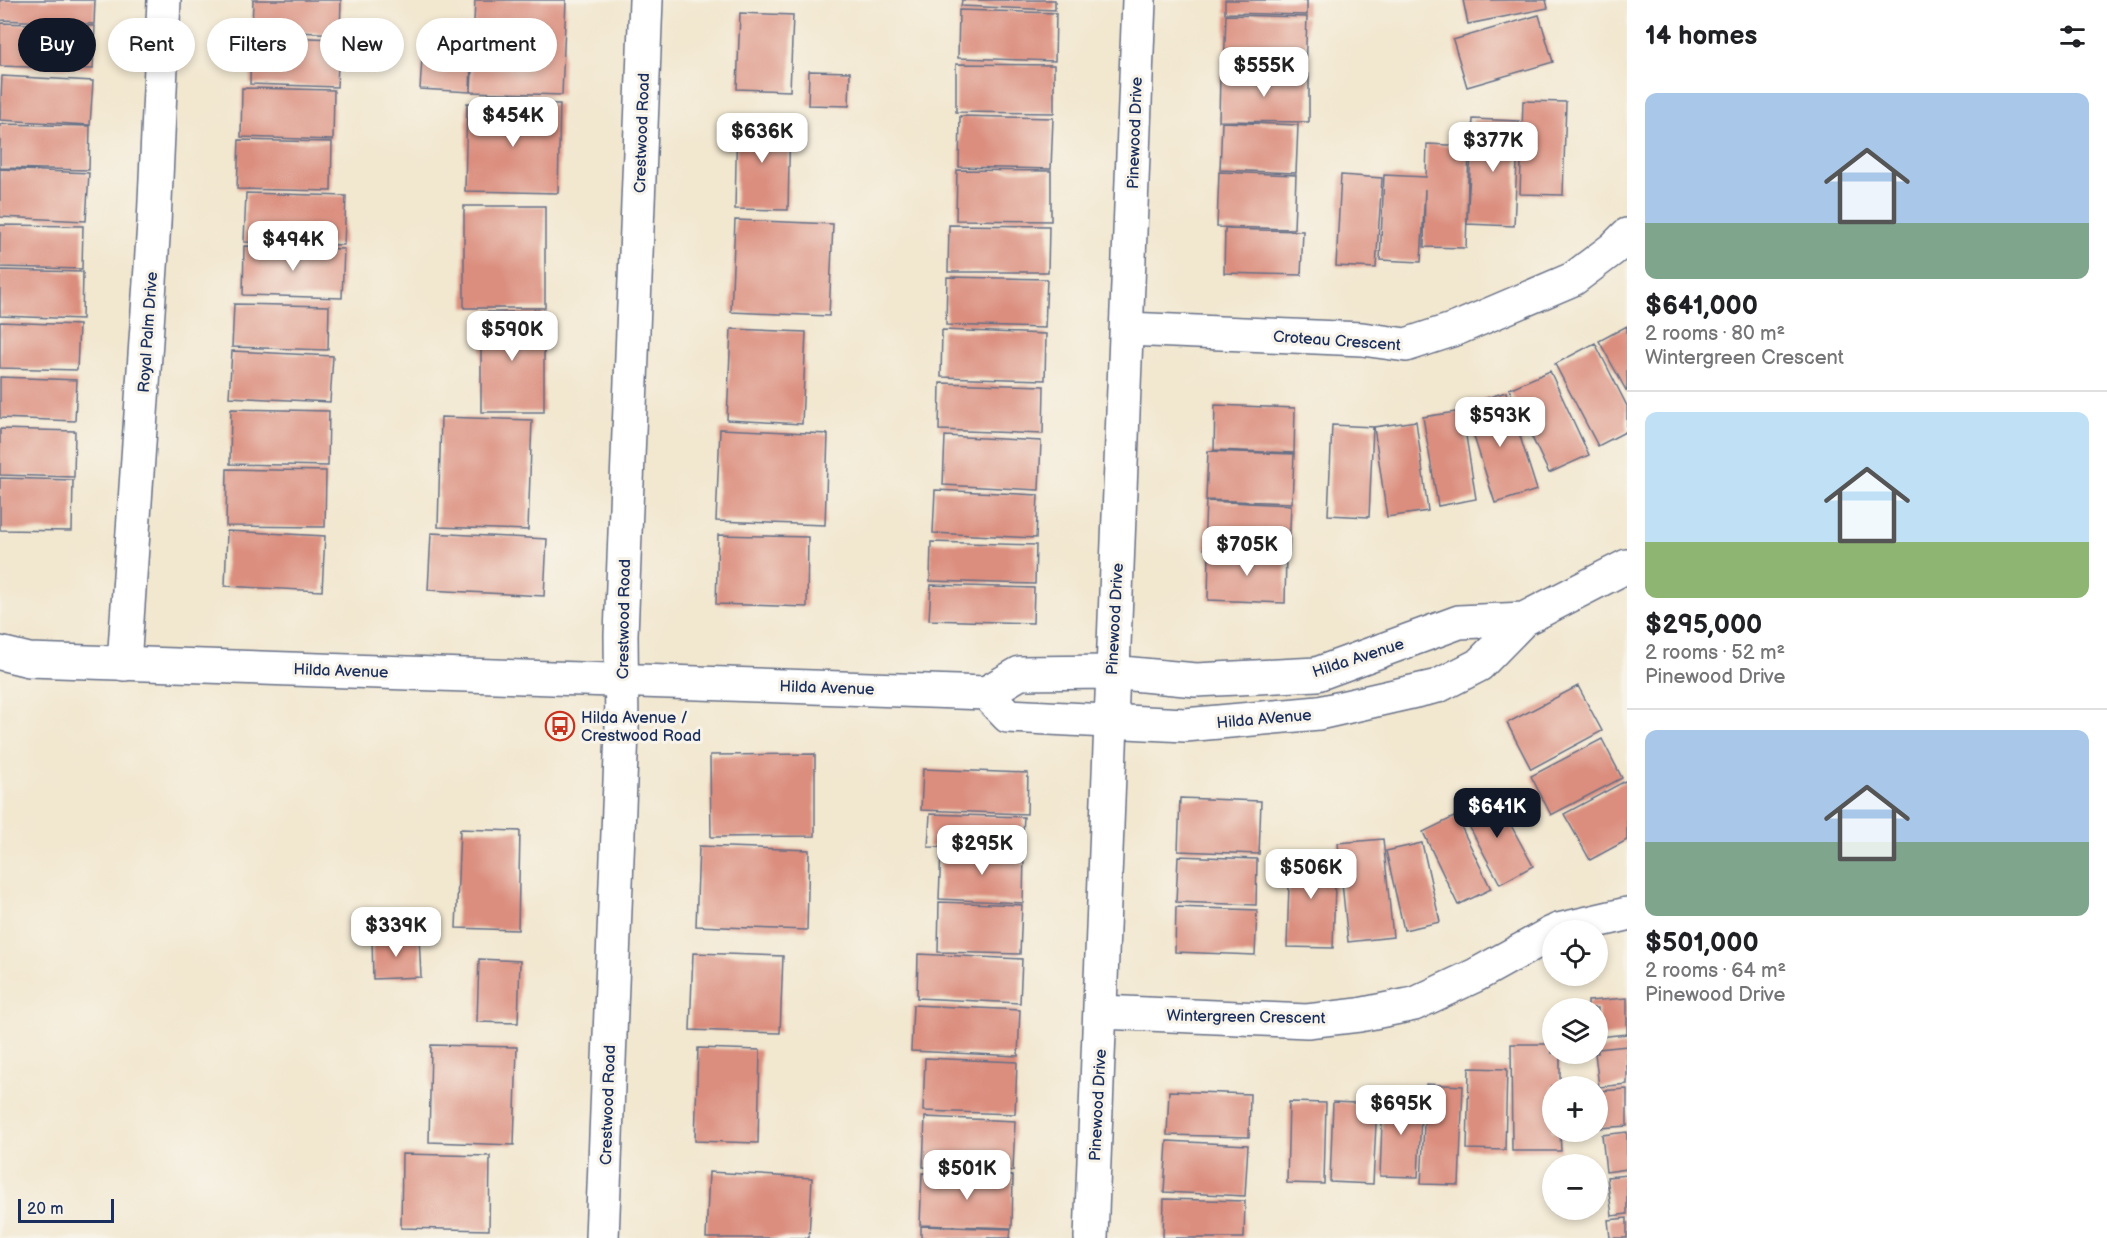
<!DOCTYPE html>
<meta charset="utf-8">
<style>
:root{--surface:#fff;--page:#f6f6f6;--text:#202124;--muted:#757577;--line:#e0e0e0;--accent:#111827}
body{margin:0;font-family:"Balsamiq Sans",sans-serif;background:var(--page);color:var(--text);height:100vh;display:flex;flex-direction:column;font-size:22px;white-space:nowrap}
*{box-sizing:border-box;margin:0}
p{font-size:20px;color:var(--muted)}
.icon{flex:none;width:33px;height:33px;fill:none;stroke:currentColor;stroke-width:2;stroke-linecap:round;stroke-linejoin:round}
.map{position:relative;flex:1;overflow:hidden}
.side{display:flex;flex-direction:column;background:var(--surface);width:480px}
.side>*{flex:none}
.hud{position:absolute;left:18px;top:18px;width:570px;height:54px;display:flex;gap:12px}
.tools{position:absolute;left:1542px;top:920px;display:grid;gap:12px}
.tools a{display:grid;place-items:center;width:66px;height:66px;border-radius:50%;background:var(--surface);box-shadow:0 3px 9px #0003;font-size:30px}
.scale{position:absolute;left:18px;bottom:15px;width:96px;box-sizing:border-box;padding-left:6px;border:3px solid #1b2f5e;border-top:0;font-size:16px;line-height:21px;white-space:nowrap;color:#1b2f5e;-webkit-text-stroke:4px #f7f3e8;paint-order:stroke}
.price{position:absolute;translate:-50% -51px;padding:0 14px;border-radius:12px;background:#fff;color:#222;font-size:20px;line-height:39px;filter:drop-shadow(0 2px 3px #0008)}
.price::after{content:'';position:absolute;left:50%;top:36px;width:18px;height:14px;margin-left:-9px;background:inherit;clip-path:polygon(0 0,100% 0,50% 100%)}
.price.on{background:var(--accent);color:#fff}
ul{padding:0;list-style:none}
li{display:grid;align-content:center;gap:12px;height:318px;padding:0 18px}
li+li{border-top:2px solid var(--line)}
li span{display:grid;place-items:center;height:186px;border-radius:12px;color:#555}
li>.icon{margin-inline-start:auto}
span .icon{width:108px;height:108px;fill:#fffc;stroke-width:1}
li b{font-size:26px}
h2{display:flex;justify-content:space-between;align-items:center;height:72px;padding:0 18px;font-size:26px}
.pill{padding:0 21px;border-radius:27px;background:var(--surface);box-shadow:0 3px 9px #0003;font-size:21px;line-height:54px}
.pill.on{background:var(--accent);color:#fff}
main{display:flex;flex:1;min-height:0}
.map>svg:first-child{display:block}
.building{fill:#db8e7e}
.lines{fill:none;stroke-linecap:round;stroke-linejoin:round}
.street-casing{stroke:#666f86;stroke-width:36}
.secondary-casing{stroke:#666f86;stroke-width:36}
.street{stroke:#fff;stroke-width:33}
.secondary{stroke:#fff;stroke-width:33}
.labels{text-anchor:middle;stroke-width:6;stroke-linejoin:round;paint-order:stroke}
.street-label{font-size:16px;fill:#1b2f5e;stroke:#f7f3e8}
.poi-label{font-size:16px;fill:#1b2f5e;stroke:#f7f3e8;text-anchor:start}
</style>
<main>
<div class="map">
<svg width="1627" height="1238" viewBox="0 0 1627 1238">
<rect width="100%" height="100%" fill="#f7f3e8"/>
<filter id="ink" filterUnits="userSpaceOnUse"><feTurbulence type="fractalNoise" baseFrequency=".0167" numOctaves="2"/><feDisplacementMap in="SourceGraphic" scale="12" xChannelSelector="R" yChannelSelector="G"/><feConvolveMatrix kernelMatrix="1 2 1 2 8 2 1 2 1" color-interpolation-filters="sRGB"/></filter>
<filter id="wash" filterUnits="userSpaceOnUse"><feTurbulence type="fractalNoise" baseFrequency=".008" numOctaves="4" result="noise"/><feDisplacementMap in="SourceGraphic" scale="24" xChannelSelector="R" yChannelSelector="G"/><feGaussianBlur stdDeviation="1.35" result="paint"/><feColorMatrix in="noise" values="0 0 0 0 0 0 0 0 0 0 0 0 0 0 0 0 0 1.4 0 .05"/><feComposite in="paint" operator="in"/></filter>
<g filter="url(#wash)">
<rect width="100%" height="100%" fill="#f2e7cf"/>
<g id="blocks">
<path class="building" d="M0,0H95L94,24L0,20Z
M253,0H341L340,34L252,30Z
M475,0H566L562,95L471,92Z
M962,0H1055V10L961,6Z
M1225,0H1307V15L1225,13Z
M1463,0H1546L1548,8L1468,24Z
M959,10L1056,13L1055,61L958,58Z
M740,13L793,15L790,91L737,89Z
M1226,15L1307,17L1305,72L1224,70Z
M1539,15L1553,62L1467,87L1453,40Z
M0,23L95,26L93,69L0,66Z
M251,36L339,39L337,87L250,84Z
M422,58L471,61L470,92L420,89Z
M956,64L1054,65V113L956,112Z
M809,71L850,72L849,106L808,105Z
M1220,73L1309,74V122L1219,121Z
M2,76L93,81L90,125L0,120Z
M242,88L334,90L333,140L241,137Z
M1523,101L1566,102L1563,195L1520,194Z
M467,103L560,104L558,193L465,191Z
M960,116L1053,118L1051,169L959,167Z
M737,117L790,119L788,210L735,209Z
M1473,119L1519,121L1514,226L1467,224Z
M1222,122L1298,125L1296,173L1220,170Z
M0,124L90,126L89,170L0,168Z
M239,140L332,142L331,191L237,189Z
M1427,144L1469,146L1466,248L1424,247L1425,189L1421,262L1380,260L1384,175L1426,177Z
M0,169L89,173L86,221L0,217Z
M957,170L1051,171V221L956,220Z
M1219,172L1296,175L1294,229L1217,227Z
M1341,175L1382,178L1376,268L1336,266Z
M246,193L346,196L344,245L244,242Z
M464,206H545V308H464Z
M735,220L833,224L829,316L731,312Z
M0,225L83,226L82,269L0,267Z
M949,225L1049,226L1048,272H948Z
M1225,229L1303,231L1301,275L1224,273Z
M244,246L344,249L342,298L243,295Z
M0,270L83,272L82,319L0,316Z
M947,277L1047,279L1045,328L946,325Z
M234,304L329,306L328,350L232,347Z
M481,312H544V412H481Z
M0,322L79,325L77,370L0,368Z
M1627,326V392L1599,341Z
M731,329L806,332L802,424L727,420Z
M942,330L1046,334L1045,380L941,377Z
M1595,343L1627,406V431L1598,446L1555,364Z
M232,351L333,356L330,402L229,397Z
M1550,371L1589,455L1549,473L1509,389Z
M0,377L77,380L75,421L0,418Z
M940,383L1044,386L1043,434L939,430Z
M1506,392L1537,490L1495,503L1464,405Z
M1215,405L1295,408L1294,453L1214,450Z
M231,409L329,411L328,466L230,464Z
M1462,411L1476,499L1438,506L1423,417Z
M441,417L532,420L528,530L438,527Z
M1416,421L1428,511L1387,517L1374,427Z
M1332,425L1373,427L1369,517L1328,515Z
M0,429L75,431L74,477L0,475Z
M720,429L828,434L825,525L716,521Z
M945,436L1041,441L1039,490L943,485Z
M1208,451L1294,454L1292,503L1206,500Z
M227,469L326,471L325,527L226,526Z
M0,478L73,480L72,531L0,530Z
M935,490L1038,495L1036,538L933,533Z
M1206,501L1291,505L1289,552L1204,549Z
M227,531L325,536L322,591L225,586Z
M431,533L547,539L544,596L428,590Z
M718,535L808,537L807,607L716,604Z
M931,542L1036,545L1035,584L930,581Z
M1209,552L1286,555L1285,603L1208,600Z
M931,585L1034,588L1033,623L929,620Z
M1578,686L1602,731L1531,769L1507,723Z
M1602,739L1622,778L1551,815L1531,776Z
M815,754V836L711,837L710,755Z
M923,769L1028,773L1027,814L921,810Z
M1627,780V840L1590,860L1564,814Z
M1494,794L1533,866L1500,884L1461,811Z
M1180,798L1261,801L1259,854L1178,851Z
M930,814L1024,817L1022,849L928,847Z
M1456,816L1491,889L1458,905L1423,832Z
M460,829L520,831L518,930L456,928Z
M1383,839L1393,937L1348,942L1338,843Z
M1422,843L1440,922L1404,930L1386,851Z
M699,846L809,850L807,930L696,926Z
M941,850L1024,853L1023,903L939,899Z
M1290,852L1336,853L1333,948L1287,947Z
M1178,856L1257,859L1256,905L1176,902Z
M939,902L1022,905L1020,954L938,952Z
M1176,907L1257,910L1255,955L1175,952Z
M419,936L421,977L373,979L372,938Z
M693,953L783,956L780,1033L690,1030Z
M918,954L1022,959L1020,1003L917,998Z
M479,959L520,961L518,1023L477,1022Z
M1627,998V1034L1598,1037V1008H1588V1001Z
M913,1005L1020,1010L1018,1056L911,1051Z
M1511,1044H1552V1053H1560V1086H1552V1131H1560L1561,1151H1512Z
M431,1045L517,1047L514,1145L429,1142Z
M1627,1046V1084L1599,1087L1595,1053H1598V1049Z
M698,1048L760,1050L758,1143L695,1141Z
M925,1058L1017,1062L1015,1114L923,1111Z
M1469,1068L1507,1069L1505,1150L1467,1149Z
M1426,1084L1463,1086L1459,1185L1421,1184Z
M1627,1089V1126L1600,1128L1598,1091Z
M1169,1091L1250,1094L1249,1137L1167,1135Z
M1383,1095L1422,1097L1418,1177L1380,1176Z
M1289,1102L1326,1103L1324,1184L1287,1183Z
M1333,1102L1377,1104L1373,1184L1330,1182Z
M925,1117L1015,1121L1013,1171L923,1167Z
M1627,1132V1169L1606,1172L1602,1135Z
M1167,1141L1248,1145L1245,1196L1164,1192Z
M402,1154L490,1156L489,1230L401,1228Z
M709,1172L812,1178L809,1238H706Z
M922,1173L1013,1176L1012,1228L920,1225Z
M1627,1175V1214L1612,1216L1607,1177Z
M1164,1199L1245,1201L1244,1238H1163Z
M1627,1218V1238H1610L1608,1220Z
M921,1226L1011,1229L1010,1238H921Z"/>
</g>
</g>
<g filter="url(#ink)">
<use href="#blocks" fill-opacity="0" stroke="#666f86" stroke-width="1.5"/>
<g class="lines">
<g class="street-casing">
<path id="street" d="M1127,329L1362,339L1406,345L1458,328L1573,279L1614,248L1627,235
M124,664L154,223L164,0
M1558,930L1627,914
M1101,1012L1307,1021L1359,1015L1414,1004L1476,975L1552,933
M602,1238L622,731L621,635L646,0
M1091,1238L1139,0"/>
</g>
<g class="secondary-casing">
<path id="secondary" d="M0,653L29,660L986,693L1020,673L1111,672L1196,680L1317,674L1459,622L1524,619L1627,566
M986,693L1008,716L1185,725L1319,713L1438,686L1479,665L1524,619"/>
</g>
<use href="#street" class="street"/>
<use href="#secondary" class="secondary"/>
</g>
</g>
<defs>
<g id="bus-ring" transform="scale(1.5)"><circle r="9.5" fill="#f7f3e8" stroke="#c8321e" stroke-width="1.5"/><path d="M-5-6H5V4H4V6H2V4H-2V6H-4V4H-5ZM-3.5-4V0h7V-4ZM-3.5 1.2v1.5H-2V1.2ZM2 1.2v1.5H3.5V1.2Z" fill="#c8321e"/></g>
</defs>
<g fill-rule="evenodd">
<use href="#bus-ring" x="560" y="726"/>
</g>
<g class="labels">
<g class="street-label">
<text transform="translate(641 133) rotate(-88)" y="6">Crestwood Road</text>
<text transform="translate(1134 133) rotate(-88)" y="6">Pinewood Drive</text>
<text transform="translate(147 332) rotate(-86)" y="6">Royal Palm Drive</text>
<text transform="translate(1337 340) rotate(4)" y="6">Croteau Crescent</text>
<text transform="translate(623 619) rotate(-89)" y="6">Crestwood Road</text>
<text transform="translate(1114 619) rotate(-87)" y="6">Pinewood Drive</text>
<text transform="translate(1358 657) rotate(-18)" y="6">Hilda Avenue</text>
<text transform="translate(341 670) rotate(2)" y="6">Hilda Avenue</text>
<text transform="translate(827 687) rotate(2)" y="6">Hilda Avenue</text>
<text transform="translate(1264 718) rotate(-5)" y="6">Hilda AVenue</text>
<text transform="translate(1246 1016) rotate(1)" y="6">Wintergreen Crescent</text>
<text transform="translate(607 1105) rotate(-88)" y="6">Crestwood Road</text>
<text transform="translate(1097 1105) rotate(-87)" y="6">Pinewood Drive</text>
</g>
<g class="poi-label">
<text x="581" y="723">Hilda Avenue /<tspan x="581" dy="18">Crestwood Road</tspan></text>
</g>
</g>
</svg>
<div class="tools">
<a><svg class="icon" aria-label="locate" viewBox="0 0 24 24"><circle cx="12" cy="12" r="6"/><path d="M12 2v4M12 18v4M2 12h4M18 12h4"/></svg></a>
<a><svg class="icon" aria-label="layers" viewBox="0 0 24 24"><path d="M12 4l9 5-9 5-9-5zM3 14l9 5 9-5"/></svg></a>
<a>+</a>
<a>−</a>
</div>
<div class="scale">20 m</div>
<b class="price" style="left:1264px;top:98px">$555K</b>
<b class="price" style="left:513px;top:148px">$454K</b>
<b class="price" style="left:762px;top:164px">$636K</b>
<b class="price" style="left:1493px;top:173px">$377K</b>
<b class="price" style="left:293px;top:272px">$494K</b>
<b class="price" style="left:512px;top:362px">$590K</b>
<b class="price" style="left:1500px;top:448px">$593K</b>
<b class="price" style="left:1247px;top:577px">$705K</b>
<b class="price on" style="left:1497px;top:839px">$641K</b>
<b class="price" style="left:982px;top:876px">$295K</b>
<b class="price" style="left:1311px;top:900px">$506K</b>
<b class="price" style="left:396px;top:958px">$339K</b>
<b class="price" style="left:1401px;top:1136px">$695K</b>
<b class="price" style="left:967px;top:1201px">$501K</b>
<div class="hud">
<a class="pill on">Buy</a>
<a class="pill">Rent</a>
<a class="pill">Filters</a>
<a class="pill">New</a>
<a class="pill">Apartment</a>
</div>
</div>
<section class="side">
<h2>14 homes<svg class="icon" aria-label="filters" viewBox="0 0 24 24"><path d="M4 7h16M4 17h16"/><circle cx="9" cy="7" r="2"/><circle cx="15" cy="17" r="2"/></svg></h2>
<ul>
<li><span style="background:linear-gradient(#a9c7e8 70%,#7fa58c 0)"><svg class="icon" aria-label="home" viewBox="0 0 24 24"><path d="M3 11l9-7 9 7M6 9v11h12V9"/></svg></span><div><b>$641,000</b><p>2 rooms · 80 m²</p><p>Wintergreen Crescent</p></div></li>
<li><span style="background:linear-gradient(#bfe0f5 70%,#8fb573 0)"><svg class="icon" aria-label="home" viewBox="0 0 24 24"><path d="M3 11l9-7 9 7M6 9v11h12V9"/></svg></span><div><b>$295,000</b><p>2 rooms · 52 m²</p><p>Pinewood Drive</p></div></li>
<li><span style="background:linear-gradient(#a9c7e8 60%,#7fa58c 0)"><svg class="icon" aria-label="home" viewBox="0 0 24 24"><path d="M3 11l9-7 9 7M6 9v11h12V9"/></svg></span><div><b>$501,000</b><p>2 rooms · 64 m²</p><p>Pinewood Drive</p></div></li>
</ul>
</section>
</main>
